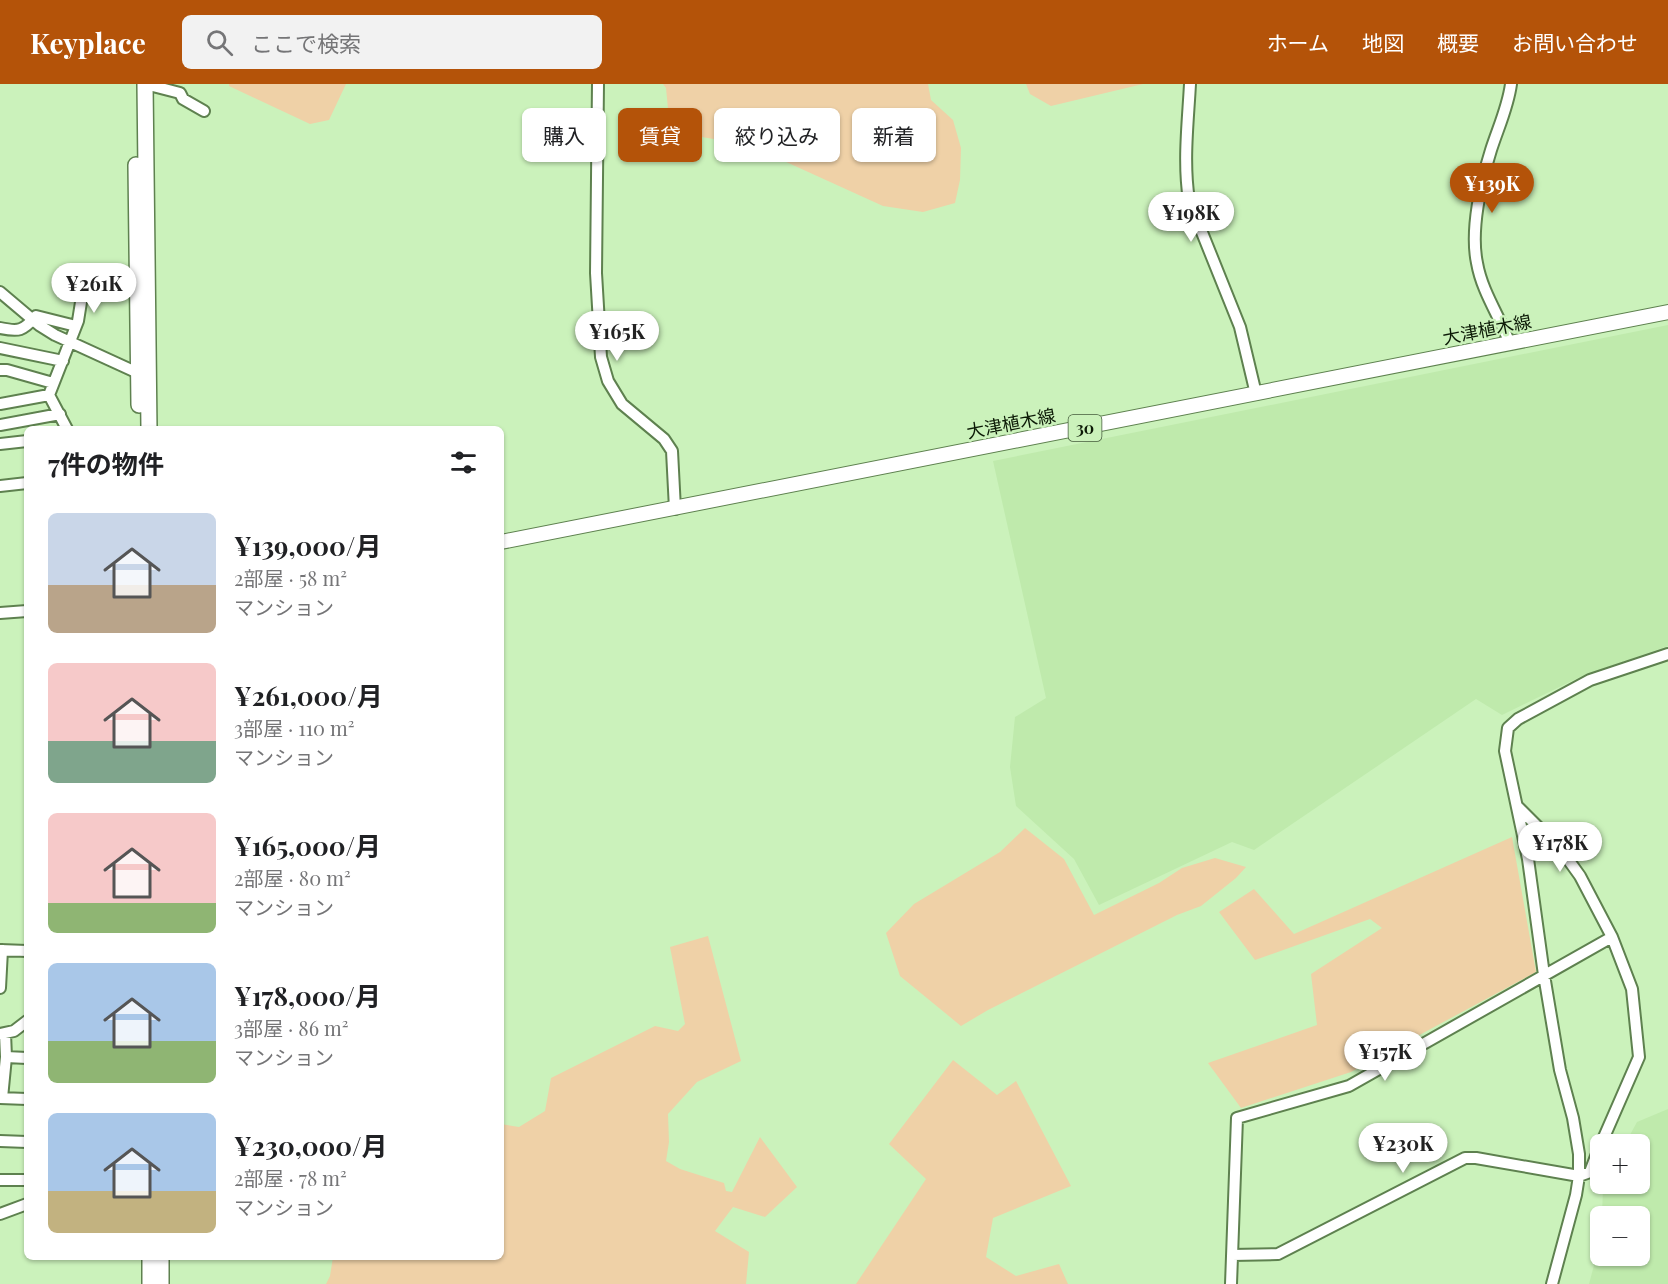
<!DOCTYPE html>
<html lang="ja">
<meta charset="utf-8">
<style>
:root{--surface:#fff;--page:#f2f2f2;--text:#202124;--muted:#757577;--accent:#b45309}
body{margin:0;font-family:"Playfair Display","Noto Sans JP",serif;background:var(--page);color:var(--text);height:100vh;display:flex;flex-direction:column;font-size:22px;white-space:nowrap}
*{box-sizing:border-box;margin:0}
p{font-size:20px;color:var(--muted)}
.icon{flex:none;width:33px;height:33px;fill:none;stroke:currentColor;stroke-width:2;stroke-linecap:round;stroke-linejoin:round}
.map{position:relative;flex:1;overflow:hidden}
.sheet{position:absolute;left:24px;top:342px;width:480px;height:834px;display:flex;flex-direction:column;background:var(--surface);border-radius:9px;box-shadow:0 2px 4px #0004}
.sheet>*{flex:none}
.hud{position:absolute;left:522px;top:24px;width:570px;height:54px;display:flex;gap:12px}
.buttons{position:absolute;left:1590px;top:1050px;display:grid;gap:12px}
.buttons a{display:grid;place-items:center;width:60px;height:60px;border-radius:9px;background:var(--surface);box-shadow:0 2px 4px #0004;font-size:30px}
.price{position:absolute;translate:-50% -51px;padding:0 14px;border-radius:21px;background:#fff;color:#222;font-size:20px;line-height:39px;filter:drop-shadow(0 2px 3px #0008)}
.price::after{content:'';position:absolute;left:50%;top:36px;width:18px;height:14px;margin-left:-9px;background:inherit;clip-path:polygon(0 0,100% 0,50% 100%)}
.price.on{background:var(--accent);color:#fff}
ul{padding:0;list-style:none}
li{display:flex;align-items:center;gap:18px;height:150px;padding:0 24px}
li span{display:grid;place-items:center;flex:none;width:168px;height:120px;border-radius:9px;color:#555}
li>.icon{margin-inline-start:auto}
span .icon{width:72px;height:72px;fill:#fffc;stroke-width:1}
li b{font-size:26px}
h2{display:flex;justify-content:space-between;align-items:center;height:72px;padding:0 24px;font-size:26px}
.pill{padding:0 21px;border-radius:9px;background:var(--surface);box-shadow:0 2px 4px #0004;font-size:21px;line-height:54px}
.pill.on{background:var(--accent);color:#fff}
header{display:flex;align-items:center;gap:36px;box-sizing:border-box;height:84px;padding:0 30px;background:var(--accent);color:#fff}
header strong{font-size:28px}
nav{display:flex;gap:33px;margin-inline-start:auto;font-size:21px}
.search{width:420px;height:54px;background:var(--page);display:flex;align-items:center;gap:15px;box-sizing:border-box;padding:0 21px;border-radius:9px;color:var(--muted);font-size:22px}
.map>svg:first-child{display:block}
.built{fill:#bfeaac}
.green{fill:#efd1a7}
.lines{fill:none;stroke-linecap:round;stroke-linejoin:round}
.minor-casing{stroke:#5e814f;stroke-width:14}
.major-casing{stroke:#5e814f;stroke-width:16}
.highway-casing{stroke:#5e814f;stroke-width:18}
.minor{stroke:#fff;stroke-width:10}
.major{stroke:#fff;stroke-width:14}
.highway{stroke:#fff;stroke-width:15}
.labels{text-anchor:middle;stroke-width:5;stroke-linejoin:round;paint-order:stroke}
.shield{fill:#cbf2bb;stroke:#455b3c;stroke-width:1.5}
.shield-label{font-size:16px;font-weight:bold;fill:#0c1a06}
.street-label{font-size:18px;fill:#0c1a06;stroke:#cbf2bb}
</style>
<header>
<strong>Keyplace</strong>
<div class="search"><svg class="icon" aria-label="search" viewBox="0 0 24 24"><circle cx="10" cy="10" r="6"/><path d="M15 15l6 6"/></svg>ここで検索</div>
<nav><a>ホーム</a><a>地図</a><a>概要</a><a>お問い合わせ</a></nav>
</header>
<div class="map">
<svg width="1668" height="1200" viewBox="0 0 1668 1200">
<rect width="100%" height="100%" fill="#cbf2bb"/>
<path class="built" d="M1668,241V562L1582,592L1502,631L1476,615L1254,766L1232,758L1099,821L1074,775L1016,722L1010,683L1015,633L1046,614L993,377Z
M1668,1025V1200H1589L1600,1159V1172H1640V1132H1602L1603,1103L1605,1100H1640V1060H1625L1637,1038Z"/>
<path class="green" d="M229,0H346L329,36L310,40L229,2Z
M663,0H928L931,16L953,36L961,64L960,96L955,119L923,128L883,122L749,61L690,51L669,35L666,4Z
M1026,0H1143L1051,22L1030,10Z
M1025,744L1064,775L1094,831L1159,799L1182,784L1215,774L1246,783L1236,794L1201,822L1177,831L988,926L961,942L900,892L886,849L914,820L1000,768Z
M1512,753L1536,888L1351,988L1241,1024L1208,979L1317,941L1311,890L1382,844L1370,835L1255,876L1219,828L1254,805L1294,850Z
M708,852L741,977L697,998L668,1030L669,1058L666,1077L680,1085L724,1099L726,1107L732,1108L760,1053L797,1103L765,1133L733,1123L715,1147L749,1168L746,1200H326L330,1192L333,1173H501V1040L519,1043L545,1027L551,994L655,942L678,947L685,940L670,863Z
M953,976L997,1011L1016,997L1071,1102L993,1134L986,1173L1016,1192L1059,1180L1068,1200H856L926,1095L889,1060Z"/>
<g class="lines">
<g class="minor-casing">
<path id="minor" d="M145,0L180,9L183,15L204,27
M598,0L596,189L601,273L608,297L622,320L664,355L672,367L675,425
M1190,0C1188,38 1183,78 1189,116L1240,243L1256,310
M0,208L39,241L55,251L138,289L144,290
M0,244C19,248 23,247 36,232L76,242
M1510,260C1500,233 1482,208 1477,179C1470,146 1481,98 1491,66C1498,44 1508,23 1511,0
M0,264L63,277
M0,286H7L53,299
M0,320L49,311
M0,341L60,330
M67,345L49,311L78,237L85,193
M0,360L27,357
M0,402L27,399
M0,529L27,527
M1518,723L1562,767L1580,792L1612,853L1632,905L1639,973L1601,1060
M0,866L27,867
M0,904L2,866
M5,949L6,973L27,974
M0,950L14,947L27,937
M0,1014L27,1015
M2,1014L6,973
M0,1057L27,1058
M0,1096H27
M0,1130L27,1120
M1232,1171L1278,1170L1465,1074H1476L1579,1092L1590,1088L1600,1062
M1231,1200L1237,1034L1349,1002L1612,853
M1552,1200L1576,1111L1579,1092V1070L1573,1034L1560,986L1544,891L1528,775L1505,667L1508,644L1518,635L1590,596L1668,570"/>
</g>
<g class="major-casing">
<path id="major" d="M501,458L1668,228"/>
</g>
<g class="highway-casing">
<path id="highway" d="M145,0L149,345
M136,81L139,321
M150,1173V1200
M161,1173V1200"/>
</g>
<use href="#minor" class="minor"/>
<use href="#major" class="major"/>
<use href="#highway" class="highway"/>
</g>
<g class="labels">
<rect class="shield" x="1068.5" y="331" width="33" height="26" rx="4.5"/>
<g class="shield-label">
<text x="1085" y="350">30</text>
</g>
<g class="street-label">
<text transform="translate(1487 246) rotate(-11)" y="6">大津植木線</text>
<text transform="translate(1011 340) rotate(-11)" y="6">大津植木線</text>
</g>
</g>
</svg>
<div class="buttons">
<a>+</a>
<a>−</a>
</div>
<b class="price on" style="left:1492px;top:130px">¥139K</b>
<b class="price" style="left:1191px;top:159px">¥198K</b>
<b class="price" style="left:94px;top:230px">¥261K</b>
<b class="price" style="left:617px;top:278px">¥165K</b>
<b class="price" style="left:1560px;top:789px">¥178K</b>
<b class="price" style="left:1385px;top:998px">¥157K</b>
<b class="price" style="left:1403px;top:1090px">¥230K</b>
<div class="hud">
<a class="pill">購入</a>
<a class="pill on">賃貸</a>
<a class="pill">絞り込み</a>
<a class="pill">新着</a>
</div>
<section class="sheet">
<h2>7件の物件<svg class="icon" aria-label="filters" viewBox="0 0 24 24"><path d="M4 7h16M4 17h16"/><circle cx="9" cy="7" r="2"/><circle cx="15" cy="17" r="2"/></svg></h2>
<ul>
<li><span style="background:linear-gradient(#c9d6e8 60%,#b9a48a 0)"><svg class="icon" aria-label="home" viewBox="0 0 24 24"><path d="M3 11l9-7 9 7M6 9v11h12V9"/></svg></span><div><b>¥139,000/月</b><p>2部屋 · 58 m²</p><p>マンション</p></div></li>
<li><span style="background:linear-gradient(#f6c9c9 65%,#7fa58c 0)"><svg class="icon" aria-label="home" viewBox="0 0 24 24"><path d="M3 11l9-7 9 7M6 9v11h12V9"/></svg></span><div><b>¥261,000/月</b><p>3部屋 · 110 m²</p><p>マンション</p></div></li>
<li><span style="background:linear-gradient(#f6c9c9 75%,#8fb573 0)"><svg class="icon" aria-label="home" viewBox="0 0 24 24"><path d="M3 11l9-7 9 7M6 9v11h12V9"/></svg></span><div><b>¥165,000/月</b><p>2部屋 · 80 m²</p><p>マンション</p></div></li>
<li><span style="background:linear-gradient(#a9c7e8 65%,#8fb573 0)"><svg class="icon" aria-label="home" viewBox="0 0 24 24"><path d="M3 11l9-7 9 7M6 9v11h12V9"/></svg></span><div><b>¥178,000/月</b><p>3部屋 · 86 m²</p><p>マンション</p></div></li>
<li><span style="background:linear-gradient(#a9c7e8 65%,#c2b280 0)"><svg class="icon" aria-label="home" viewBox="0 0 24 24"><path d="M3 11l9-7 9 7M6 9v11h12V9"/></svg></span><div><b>¥230,000/月</b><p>2部屋 · 78 m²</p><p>マンション</p></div></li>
</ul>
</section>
</div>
